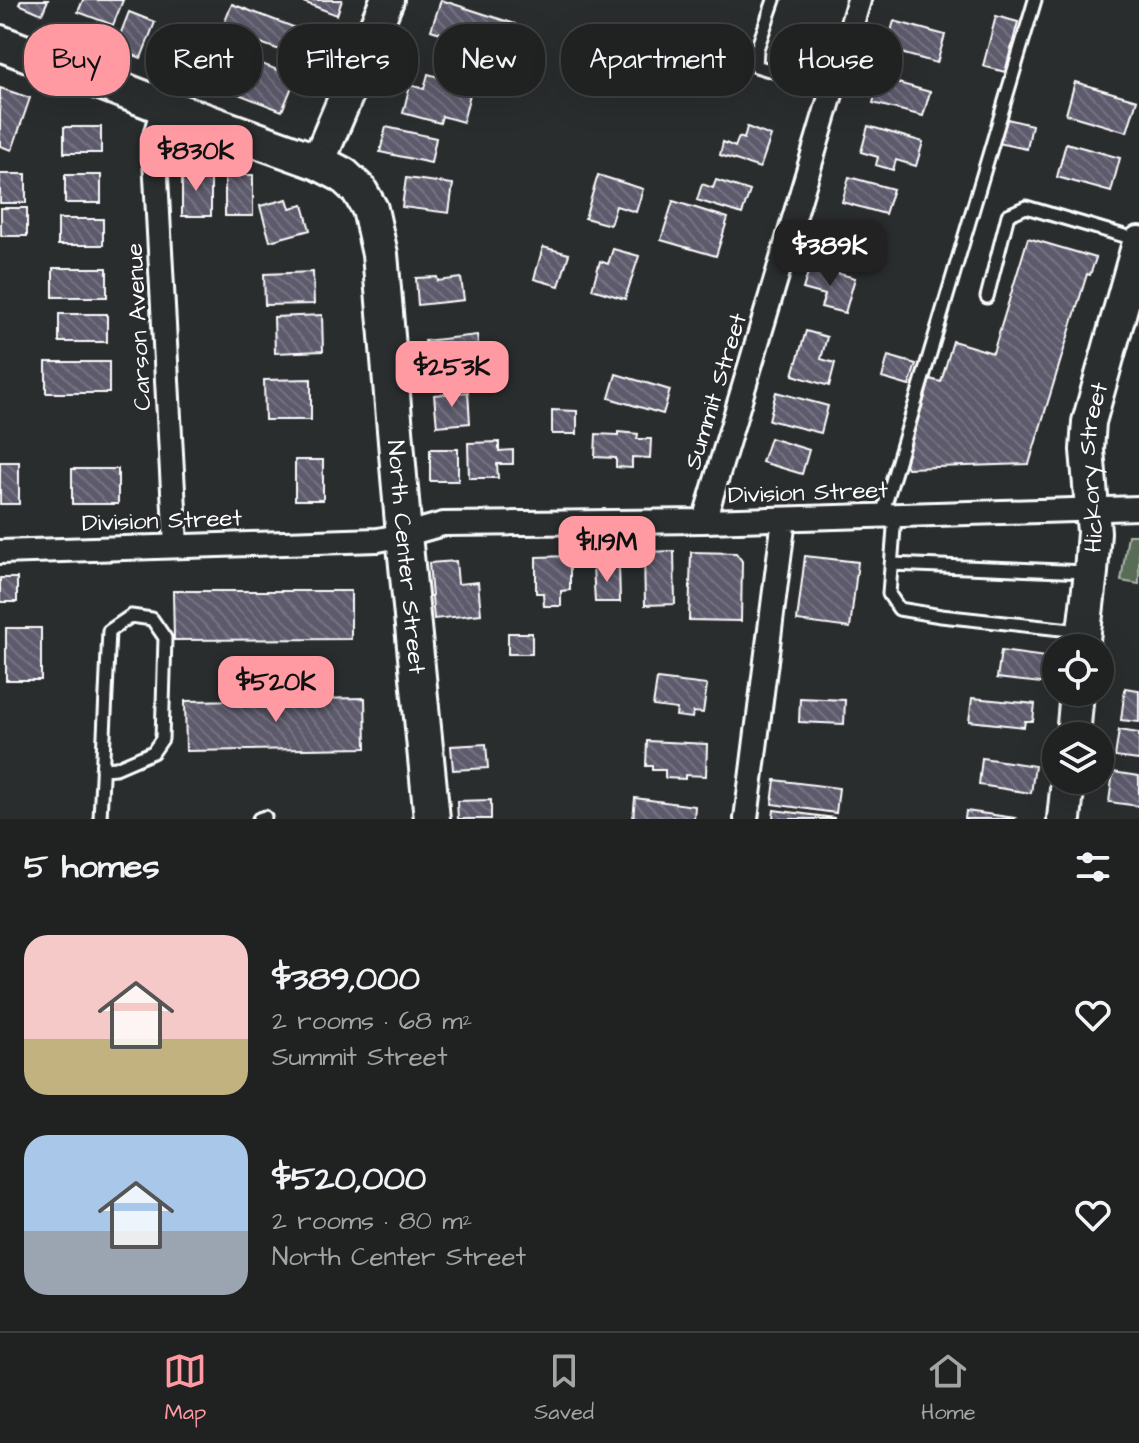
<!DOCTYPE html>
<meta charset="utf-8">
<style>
:root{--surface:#202222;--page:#2d2f2f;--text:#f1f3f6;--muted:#a2a4a5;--line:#3d3f40;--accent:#ff9aa2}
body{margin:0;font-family:"Architects Daughter",sans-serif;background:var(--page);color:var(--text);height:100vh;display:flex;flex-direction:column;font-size:30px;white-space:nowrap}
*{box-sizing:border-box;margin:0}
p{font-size:26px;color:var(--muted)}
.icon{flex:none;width:44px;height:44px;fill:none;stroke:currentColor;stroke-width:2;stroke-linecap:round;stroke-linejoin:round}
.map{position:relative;height:819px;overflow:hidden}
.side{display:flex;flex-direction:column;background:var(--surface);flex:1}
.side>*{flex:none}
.hud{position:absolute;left:24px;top:24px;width:1092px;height:72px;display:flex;gap:16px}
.tools{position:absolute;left:1042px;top:634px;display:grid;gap:16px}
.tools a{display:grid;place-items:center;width:72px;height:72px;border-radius:50%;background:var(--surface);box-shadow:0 8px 32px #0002,0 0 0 2px var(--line);font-size:40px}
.price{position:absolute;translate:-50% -68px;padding:0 18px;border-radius:16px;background:var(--accent);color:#111;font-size:26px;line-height:52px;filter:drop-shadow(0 2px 4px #0008)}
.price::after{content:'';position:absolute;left:50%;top:48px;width:24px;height:18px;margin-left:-12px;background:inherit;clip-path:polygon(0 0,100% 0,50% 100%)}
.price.active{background:#222;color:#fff}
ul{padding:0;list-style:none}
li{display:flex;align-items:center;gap:24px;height:200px;padding:0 24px}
li span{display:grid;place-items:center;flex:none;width:224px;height:160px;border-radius:24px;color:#555}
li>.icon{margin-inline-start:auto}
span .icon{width:96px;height:96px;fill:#fffc;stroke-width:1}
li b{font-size:34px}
h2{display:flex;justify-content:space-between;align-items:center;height:96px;padding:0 24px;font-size:34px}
.chip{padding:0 28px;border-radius:32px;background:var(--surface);box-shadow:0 8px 32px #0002,0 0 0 2px var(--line);font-size:28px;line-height:72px}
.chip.active{background:var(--accent);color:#111}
.tab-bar{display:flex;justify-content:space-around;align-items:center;height:112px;border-top:2px solid var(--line);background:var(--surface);font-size:22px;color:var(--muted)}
.tab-bar a{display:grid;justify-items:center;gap:4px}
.tab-bar .active{color:var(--accent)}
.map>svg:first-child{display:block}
.green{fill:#596c57;stroke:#acb6ab;stroke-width:2}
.building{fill:url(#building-back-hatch);stroke:#fff;stroke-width:2}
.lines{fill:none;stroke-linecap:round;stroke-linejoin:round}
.lane-casing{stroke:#fff;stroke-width:17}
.street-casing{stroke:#fff;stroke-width:28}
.secondary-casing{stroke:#fff;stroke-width:38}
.primary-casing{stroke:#fff;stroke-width:40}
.lane{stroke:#2a2d2e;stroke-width:11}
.street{stroke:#2a2d2e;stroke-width:22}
.secondary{stroke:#2a2d2e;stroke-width:32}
.primary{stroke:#2a2d2e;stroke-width:34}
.labels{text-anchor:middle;stroke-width:6;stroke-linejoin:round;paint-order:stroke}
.street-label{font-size:24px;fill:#fff;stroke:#2a2d2e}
</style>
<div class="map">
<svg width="1139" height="819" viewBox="0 0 1139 819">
<defs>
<pattern id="building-back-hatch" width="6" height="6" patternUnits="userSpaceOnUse" patternTransform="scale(2)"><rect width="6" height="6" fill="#5d5a6c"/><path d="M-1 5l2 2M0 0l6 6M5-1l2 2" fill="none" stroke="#757382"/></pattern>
</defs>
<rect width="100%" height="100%" fill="#2a2d2e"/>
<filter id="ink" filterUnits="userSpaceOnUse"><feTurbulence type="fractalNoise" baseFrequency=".0125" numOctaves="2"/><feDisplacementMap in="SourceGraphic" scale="16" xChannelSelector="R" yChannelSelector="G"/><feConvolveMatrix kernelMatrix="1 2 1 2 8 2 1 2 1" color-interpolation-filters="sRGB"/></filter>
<g filter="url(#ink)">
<path class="green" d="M1128,535H1139V584L1121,581Z"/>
<path class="building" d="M21,0H48L42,14L19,4Z
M83,0H123L113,25L78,12Z
M298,0H342L337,15Z
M441,0L515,24L505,53L431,30Z
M232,4L307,32L299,57L222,29Z
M129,12L155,22L141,58L115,48Z
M996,16L1018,22L1005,72L983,66Z
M894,21L945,35L937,63L886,49Z
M189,36L212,44L204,66L181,58Z
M475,47L506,56L496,87L466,78Z
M236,54L296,77L282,111L223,88Z
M428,74L450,80L448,88L470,94L463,122L442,116L440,123L403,113L410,85L424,89Z
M880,78L930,92L923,116L873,103Z
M1075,82L1137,100L1127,132L1066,114Z
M0,88L30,98L12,150L0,146Z
M1003,118L1032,125L1027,149L998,143Z
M868,126L923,142L916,166L896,160L893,170L876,165L878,157L861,152Z
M64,127H101V153H64Z
M386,127L436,138L431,163L380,152Z
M747,127L771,136L760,168L720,155L723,142L735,147L739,137L744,139Z
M1066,143L1120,158L1111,192L1057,177Z
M182,170H211V216H182Z
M0,174H26V203H0Z
M65,175H101V203H65Z
M225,175H253V216H225Z
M598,175L643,189L636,212L616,206L610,225L585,218Z
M849,177L893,189L885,214L842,202Z
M406,178L453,184L449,213L402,207Z
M716,180L750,191L742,214L697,200L702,184L713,188Z
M287,199L290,208L303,205L310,230L270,241L260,206Z
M673,201L728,218L716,256L661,240Z
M1,208H27V236H1Z
M58,219H103V245H58Z
M834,227L877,239L871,263L857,259L854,269L837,264L838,257L827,255Z
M1028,238L1096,258L1090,275L1087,274L1029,464L907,468L905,464L930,379L941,382L953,341L993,353Z
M543,247L569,254L559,286L534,279Z
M613,249L639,256L625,299L592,289L600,261L608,264Z
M810,266L855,278L845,313L821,307L825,295L803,289Z
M53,268H107V297H53Z
M313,272L314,304L265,305L264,274Z
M437,277L438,281L461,278L464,300L418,305L416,278Z
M59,314H107V342H59Z
M322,315L323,351L275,353L274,317Z
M806,331L827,337L821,359L835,363L829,386L793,375Z
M477,335L480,363L428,368L425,341Z
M888,356L916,364L909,386L882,378Z
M46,362H109V393H46Z
M616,374L670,390L663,414L609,398Z
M311,379V420H265L264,380Z
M468,392L470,423L437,426L434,395Z
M776,392L828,406L821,433L769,420Z
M552,410L577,411V434H552Z
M618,432L638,434L637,439H651L650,458L632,457V468L616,467V458L595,457L596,434L618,435Z
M770,438L809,450L802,474L762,462Z
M499,442V451L513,450V464H497L498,478H469L468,443Z
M430,449H458V481H430Z
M295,460H323V500H295Z
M0,462H19V504H0Z
M72,469H118V504H72Z
M674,551L675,604L645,605L644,552Z
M691,552L736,553L742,561L741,621L689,620Z
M570,556V590L561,591V606H544L543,593H536V557Z
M805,556L858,562L850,628L797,621Z
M456,561L458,584L478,582L481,614L434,619L429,563Z
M619,565L620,602H595L593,566Z
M0,578H17V602H0Z
M173,591H351V639L174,640Z
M6,628H41V680H6Z
M508,633H532V654H508Z
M1001,651L1053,658L1050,684L997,678Z
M657,679L707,685L703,713L693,712L692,718L676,716L677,709L653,706Z
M1125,688L1139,690V722L1121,720Z
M365,698L366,748L186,751L185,701Z
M800,698L845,700L844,724L799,722Z
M972,698L1035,704L1033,721H1025L1024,727L969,721Z
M1119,730L1139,733V760L1115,757Z
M647,741L707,744L706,776L685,775V779L665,778V770H652V766H646Z
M486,744L488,768L453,770L451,746Z
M982,758L1035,766L1031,793L979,785Z
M1113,772L1139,776V806L1109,802Z
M775,780L839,788L836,813L772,804Z
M635,798L695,806L694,819H633Z
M491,800V819H458L457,801Z
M774,810L834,818V819H773Z
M966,811L1015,818L1014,819H965Z"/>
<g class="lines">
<g class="lane-casing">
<path id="lane" d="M774,0L757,49L756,66L832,89
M987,297L1008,215L1026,207L1138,240
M882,515L1035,0
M895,515L889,594L899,609L941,616L1080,631
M891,564L1086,572
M100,819L109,631L131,616L152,619L165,638L162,739L153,752L116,768L102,769
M259,819L265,817"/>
</g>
<g class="street-casing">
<path id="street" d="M163,106L154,140L176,546
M704,521L859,0
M0,552L378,540L404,535L443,524L704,521L1139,508
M746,819L784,519"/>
</g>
<g class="secondary-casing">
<g id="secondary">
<path d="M318,162L387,0"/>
<path id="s1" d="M1082,648L1091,572L1094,532L1087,450L1089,422L1139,243"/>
<path d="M1073,736L1077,692"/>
<path d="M1064,819L1068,780"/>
</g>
</g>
<g class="primary-casing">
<g id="primary">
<path id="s2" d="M0,43L163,106L318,162L343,175L359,190L370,209L380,254L404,535L432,819"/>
</g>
</g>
<use href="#lane" class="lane"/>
<use href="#street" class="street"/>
<use href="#secondary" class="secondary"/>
<use href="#primary" class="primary"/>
</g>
</g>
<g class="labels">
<g class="street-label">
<text transform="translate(138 327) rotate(-93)" y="8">Carson Avenue</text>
<text transform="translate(715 391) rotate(-73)" y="8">Summit Street</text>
<text dy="8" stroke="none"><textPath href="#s1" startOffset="182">Hickory Street</textPath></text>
<text transform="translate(808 492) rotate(-2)" y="8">Division Street</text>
<text transform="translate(162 520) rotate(-2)" y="8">Division Street</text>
<text dy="8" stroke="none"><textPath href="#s2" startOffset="762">North Center Street</textPath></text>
</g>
</g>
</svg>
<div class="tools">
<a><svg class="icon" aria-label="locate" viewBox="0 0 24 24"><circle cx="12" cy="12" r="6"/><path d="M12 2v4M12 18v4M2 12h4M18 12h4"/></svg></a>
<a><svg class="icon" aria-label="layers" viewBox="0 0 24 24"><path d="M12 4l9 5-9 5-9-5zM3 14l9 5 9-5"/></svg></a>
</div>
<b class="price" style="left:196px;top:193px">$830K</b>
<b class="price active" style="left:830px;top:288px">$389K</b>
<b class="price" style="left:452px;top:409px">$253K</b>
<b class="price" style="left:607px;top:584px">$1.19M</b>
<b class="price" style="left:276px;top:724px">$520K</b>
<div class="hud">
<a class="chip active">Buy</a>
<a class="chip">Rent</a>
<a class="chip">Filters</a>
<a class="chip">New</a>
<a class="chip">Apartment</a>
<a class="chip">House</a>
</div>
</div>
<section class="side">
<h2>5 homes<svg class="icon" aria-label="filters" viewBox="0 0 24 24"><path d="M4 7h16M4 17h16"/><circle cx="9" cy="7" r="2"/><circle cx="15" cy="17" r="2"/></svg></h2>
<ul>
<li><span style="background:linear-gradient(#f6c9c9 65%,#c2b280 0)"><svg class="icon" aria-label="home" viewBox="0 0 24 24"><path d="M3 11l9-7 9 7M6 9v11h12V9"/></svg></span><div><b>$389,000</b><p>2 rooms · 68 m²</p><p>Summit Street</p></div><svg class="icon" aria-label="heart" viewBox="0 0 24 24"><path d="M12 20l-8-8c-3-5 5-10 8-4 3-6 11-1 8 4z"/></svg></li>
<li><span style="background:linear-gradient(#a9c7e8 60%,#9aa5b1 0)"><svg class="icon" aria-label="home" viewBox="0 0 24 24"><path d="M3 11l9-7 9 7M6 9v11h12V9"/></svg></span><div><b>$520,000</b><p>2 rooms · 80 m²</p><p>North Center Street</p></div><svg class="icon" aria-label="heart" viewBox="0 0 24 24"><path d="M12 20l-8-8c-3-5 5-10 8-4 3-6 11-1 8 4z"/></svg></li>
</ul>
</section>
<nav class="tab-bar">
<a class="active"><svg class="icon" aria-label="map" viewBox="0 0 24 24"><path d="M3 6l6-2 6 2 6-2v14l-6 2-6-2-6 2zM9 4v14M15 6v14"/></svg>Map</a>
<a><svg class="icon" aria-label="saved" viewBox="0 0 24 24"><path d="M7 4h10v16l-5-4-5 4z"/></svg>Saved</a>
<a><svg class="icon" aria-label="home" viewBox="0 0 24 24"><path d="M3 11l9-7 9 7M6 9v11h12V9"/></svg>Home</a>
</nav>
